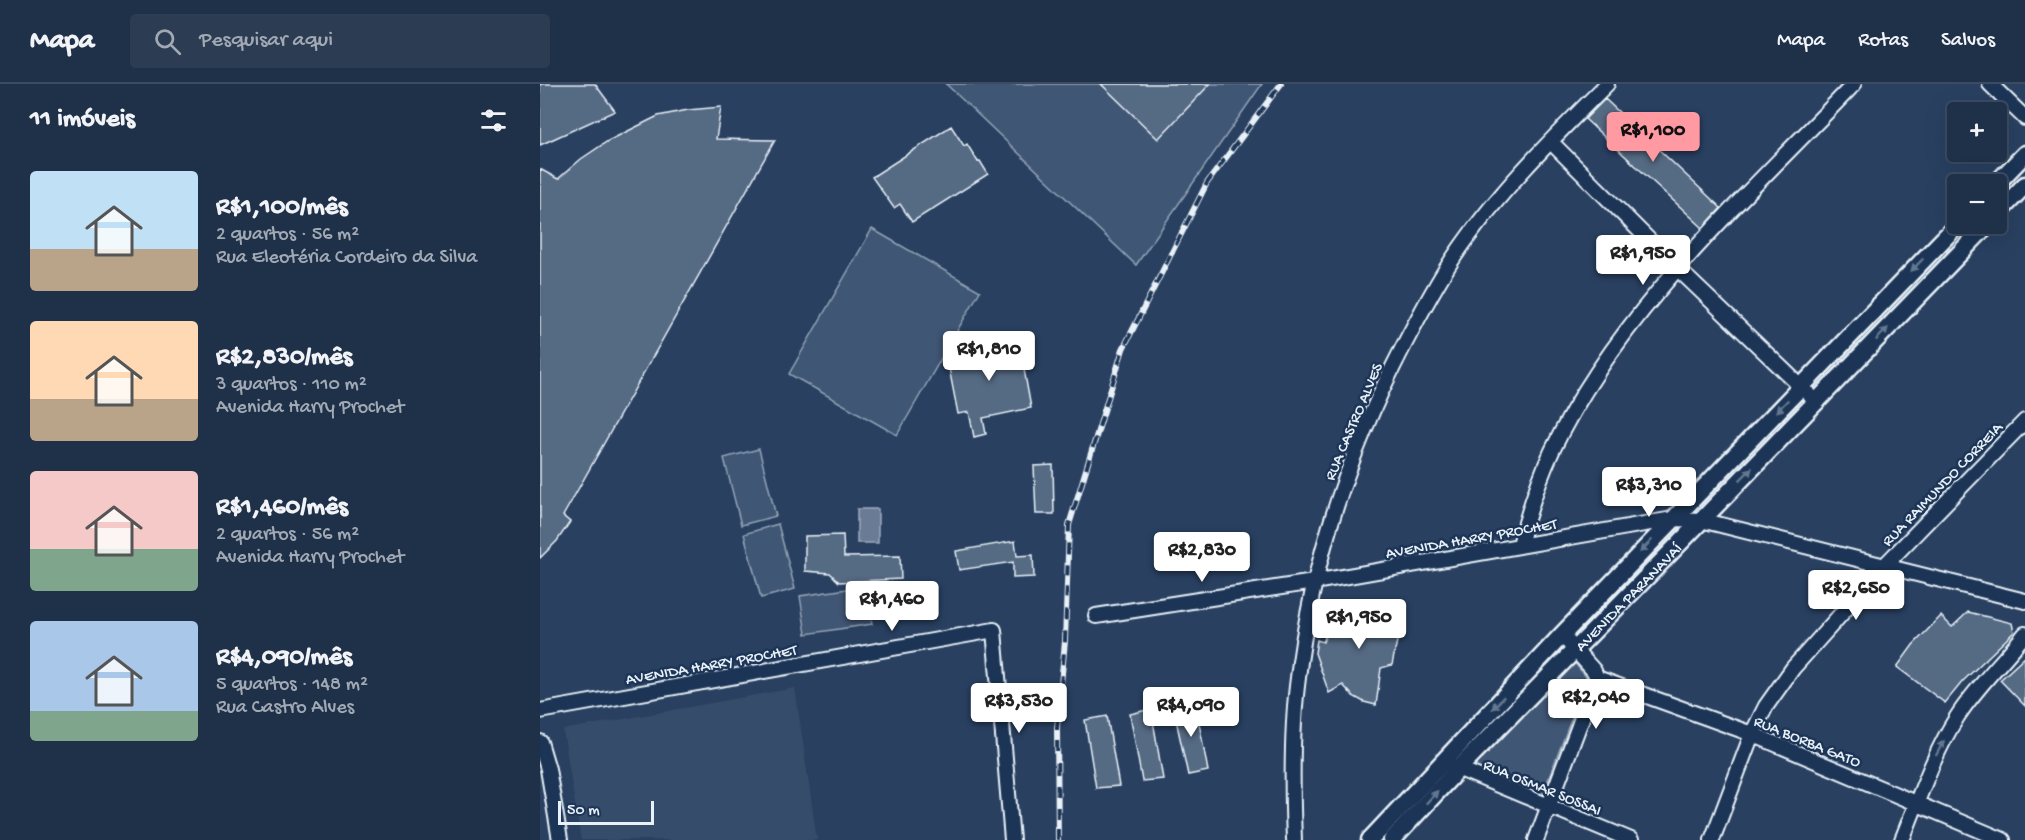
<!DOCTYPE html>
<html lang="pt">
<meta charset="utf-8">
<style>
:root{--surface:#1f3049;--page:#2c3c53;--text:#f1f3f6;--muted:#a1a9b4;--line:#3c4b61;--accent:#ff9aa2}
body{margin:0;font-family:"Gochi Hand",sans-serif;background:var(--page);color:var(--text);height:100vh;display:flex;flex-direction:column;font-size:22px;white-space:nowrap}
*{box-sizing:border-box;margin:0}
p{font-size:20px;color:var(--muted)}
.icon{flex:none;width:33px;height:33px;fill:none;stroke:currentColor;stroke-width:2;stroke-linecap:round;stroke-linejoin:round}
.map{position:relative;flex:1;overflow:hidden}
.sheet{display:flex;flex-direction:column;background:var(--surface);width:540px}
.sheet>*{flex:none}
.controls{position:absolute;left:1407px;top:18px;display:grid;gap:12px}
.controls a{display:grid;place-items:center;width:60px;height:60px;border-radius:6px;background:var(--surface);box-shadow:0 6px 24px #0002,0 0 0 2px var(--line);font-size:30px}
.scale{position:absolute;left:18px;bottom:15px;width:96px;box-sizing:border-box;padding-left:6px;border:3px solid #e8f1f8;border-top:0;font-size:16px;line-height:21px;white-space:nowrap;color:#e8f1f8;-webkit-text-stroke:4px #1d3557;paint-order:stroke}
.price{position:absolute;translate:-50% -51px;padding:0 14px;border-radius:6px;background:#fff;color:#222;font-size:20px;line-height:39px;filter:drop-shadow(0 2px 3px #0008)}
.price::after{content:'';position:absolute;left:50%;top:36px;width:18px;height:14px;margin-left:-9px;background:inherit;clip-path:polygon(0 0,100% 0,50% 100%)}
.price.current{background:var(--accent);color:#111}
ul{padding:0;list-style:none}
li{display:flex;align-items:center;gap:18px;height:150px;padding:0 30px}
li span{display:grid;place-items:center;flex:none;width:168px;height:120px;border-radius:6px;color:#555}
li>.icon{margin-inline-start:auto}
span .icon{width:72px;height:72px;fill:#fffc;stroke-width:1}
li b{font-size:26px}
h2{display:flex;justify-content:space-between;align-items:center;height:72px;padding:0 30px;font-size:26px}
header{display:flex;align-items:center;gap:36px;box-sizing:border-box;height:84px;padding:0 30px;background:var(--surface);border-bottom:2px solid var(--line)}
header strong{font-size:28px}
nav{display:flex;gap:33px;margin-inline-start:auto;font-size:21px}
.search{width:420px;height:54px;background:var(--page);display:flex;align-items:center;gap:15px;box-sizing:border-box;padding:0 21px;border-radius:6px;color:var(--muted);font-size:22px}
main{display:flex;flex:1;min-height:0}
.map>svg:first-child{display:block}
.built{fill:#364d6b}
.green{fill:#415774;stroke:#94a4b6;stroke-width:1.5}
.water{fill:#6b7c95;stroke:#9dabbd;stroke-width:1.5}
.building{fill:#556a83;stroke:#e8f1f8;stroke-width:1.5}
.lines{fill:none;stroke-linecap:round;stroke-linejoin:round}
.minor-casing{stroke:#e8f1f8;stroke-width:18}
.major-casing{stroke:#e8f1f8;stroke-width:21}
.minor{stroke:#1d3557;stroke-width:14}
.major{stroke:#1d3557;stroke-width:16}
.rail-casing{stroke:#e8f1f8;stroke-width:6}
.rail{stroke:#1d3557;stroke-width:4;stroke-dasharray:11;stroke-linecap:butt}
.oneway{fill:#64778f}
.labels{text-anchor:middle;stroke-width:5;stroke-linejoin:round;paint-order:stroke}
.street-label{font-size:16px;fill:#e8f1f8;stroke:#1d3557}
</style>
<header>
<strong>Mapa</strong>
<div class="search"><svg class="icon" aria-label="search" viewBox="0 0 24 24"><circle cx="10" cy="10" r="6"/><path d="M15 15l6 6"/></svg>Pesquisar aqui</div>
<nav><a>Mapa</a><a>Rotas</a><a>Salvos</a></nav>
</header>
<main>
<section class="sheet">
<h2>11 imóveis<svg class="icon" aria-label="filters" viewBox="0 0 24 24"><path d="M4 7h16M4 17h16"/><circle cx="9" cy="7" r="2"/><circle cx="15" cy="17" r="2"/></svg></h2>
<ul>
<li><span style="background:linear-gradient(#bfe0f5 65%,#b9a48a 0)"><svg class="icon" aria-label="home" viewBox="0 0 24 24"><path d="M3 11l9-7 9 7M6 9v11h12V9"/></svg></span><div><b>R$1,100/mês</b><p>2 quartos · 56 m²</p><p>Rua Eleotéria Cordeiro da Silva</p></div></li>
<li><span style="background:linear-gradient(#ffd9b3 65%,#b9a48a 0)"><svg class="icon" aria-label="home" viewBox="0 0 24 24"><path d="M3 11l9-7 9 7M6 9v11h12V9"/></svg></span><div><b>R$2,830/mês</b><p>3 quartos · 110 m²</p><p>Avenida Harry Prochet</p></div></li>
<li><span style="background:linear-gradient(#f6c9c9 65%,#7fa58c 0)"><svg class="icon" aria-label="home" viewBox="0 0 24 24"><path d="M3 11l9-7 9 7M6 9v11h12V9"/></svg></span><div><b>R$1,460/mês</b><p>2 quartos · 56 m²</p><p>Avenida Harry Prochet</p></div></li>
<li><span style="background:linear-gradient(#a9c7e8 75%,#7fa58c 0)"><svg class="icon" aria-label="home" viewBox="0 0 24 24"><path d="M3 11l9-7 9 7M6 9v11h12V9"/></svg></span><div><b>R$4,090/mês</b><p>5 quartos · 148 m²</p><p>Rua Castro Alves</p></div></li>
</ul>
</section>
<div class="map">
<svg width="1485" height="756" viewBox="0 0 1485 756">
<rect width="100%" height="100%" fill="#294061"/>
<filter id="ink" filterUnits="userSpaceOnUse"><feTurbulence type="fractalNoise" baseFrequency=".0167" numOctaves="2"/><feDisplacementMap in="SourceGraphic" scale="12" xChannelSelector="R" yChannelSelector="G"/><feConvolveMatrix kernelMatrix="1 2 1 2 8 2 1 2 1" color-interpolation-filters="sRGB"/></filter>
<g filter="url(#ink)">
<path class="built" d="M255,604L277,756H41L23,646Z"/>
<path class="green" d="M406,0H722L596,181Z
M332,145L440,207L357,351L249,290Z
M219,365L236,432L201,441L184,374Z
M238,440L255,505L221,514L204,450Z
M327,502L332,540L266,550L260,512Z
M1033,577L1047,594L1002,712L927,681Z"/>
<path class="water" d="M317,425H338V459H317Z"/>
<path class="building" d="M0,0H55L75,27L0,61Z
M561,0H670L618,55Z
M1065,15L1181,124L1163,144L1045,35Z
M181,23L176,55L235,56L23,432L30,438L17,457L0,474V85L18,95L41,75L68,57L118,32L148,26Z
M411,42L424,62L427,60L438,78L440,77L448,90L372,138L360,120L354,124L332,93Z
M459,251L461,267L480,263L491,324L443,334L446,350L434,353L429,328L418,330L408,279L415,278L414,273L430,270L427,257Z
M513,381L514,430H496L494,382Z
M303,451L304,473L360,472L361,495L299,498L290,489L265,487V452Z
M475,457L477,472L493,471L494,493L473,494V478L419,486L416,467Z
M827,516L828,520L842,517L840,526L850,527L862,533L852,581L841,584L836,621L824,618L813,612L803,601L789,609L775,569L777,556L783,558L796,529L800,532Z
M1428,528L1472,539L1474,548L1423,597L1405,619L1357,583L1373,561L1401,532L1412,543Z
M1485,573V622L1460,596Z
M655,617L668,687L648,691L633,622Z
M611,625L623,695L602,697L590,630Z
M567,632L579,702L556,704L545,636Z"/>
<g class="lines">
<g class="minor-casing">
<path id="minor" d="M1450,0L1485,34
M1011,58L1137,184L1277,318
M980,461C988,429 998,397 1012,367C1080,225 1207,112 1314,0
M556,532L774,498L1133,435L1161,436L1485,517
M1057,594L1212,650L1463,756
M0,627L454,546L472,756
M0,658L8,685L20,756
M910,681L1091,756
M754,756C752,705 751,653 757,602C770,483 808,370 863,263C879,232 895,201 914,173C957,109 1013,54 1067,0
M996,756L1057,594L1054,587L1022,551
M1172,756L1212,650L1226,622L1253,584L1345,481L1485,337
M1362,756C1379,714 1393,671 1417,633C1436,603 1463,578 1485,550"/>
</g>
<g class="major-casing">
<g id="major">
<path d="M1456,100L1485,70"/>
<path d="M1456,131L1485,101"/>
<path d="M830,756L1022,551L1418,140"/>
<path id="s1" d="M852,756L918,685L1128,471L1448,140"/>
</g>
</g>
<use href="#minor" class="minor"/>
<use href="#major" class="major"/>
<g class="rail-casing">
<path id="rail" d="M518,756L517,644L525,557L529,441L583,265L667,99L741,0"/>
</g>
<use href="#rail" class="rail"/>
</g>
<defs><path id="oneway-solid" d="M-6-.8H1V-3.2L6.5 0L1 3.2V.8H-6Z" transform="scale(1.5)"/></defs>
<g class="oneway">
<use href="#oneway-solid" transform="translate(1377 181) rotate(134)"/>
<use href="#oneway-solid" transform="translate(1342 250) rotate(-46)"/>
<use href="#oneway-solid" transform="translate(1242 322) rotate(134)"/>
<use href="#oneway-solid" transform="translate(1206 390) rotate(-45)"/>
<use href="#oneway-solid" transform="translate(1106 462) rotate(134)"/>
<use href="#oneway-solid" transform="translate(958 619) rotate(133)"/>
<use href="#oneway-solid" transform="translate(1400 664) rotate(-62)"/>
<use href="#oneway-solid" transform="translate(892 713) rotate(-47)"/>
</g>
</g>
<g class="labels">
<g class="street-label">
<text transform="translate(812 337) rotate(-67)" y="6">RUA CASTRO ALVES</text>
<text transform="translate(1401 399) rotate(-46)" y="6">RUA RAIMUNDO CORREIA</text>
<text transform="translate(931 453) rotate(-10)" y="6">AVENIDA HARRY PROCHET</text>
<text dy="6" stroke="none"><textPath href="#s1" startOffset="339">AVENIDA PARANAVAÍ</textPath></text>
<text transform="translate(171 579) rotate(-10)" y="6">AVENIDA HARRY PROCHET</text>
<text transform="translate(1268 656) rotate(22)" y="6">RUA BORBA GATO</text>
<text transform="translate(1003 702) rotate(22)" y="6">RUA OSMAR SOSSAI</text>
</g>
</g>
</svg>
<div class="controls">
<a>+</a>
<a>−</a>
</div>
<div class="scale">50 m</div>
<b class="price current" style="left:1113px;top:79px">R$1,100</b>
<b class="price" style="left:1103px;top:202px">R$1,950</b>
<b class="price" style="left:449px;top:298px">R$1,810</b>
<b class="price" style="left:1109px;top:434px">R$3,310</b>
<b class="price" style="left:662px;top:499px">R$2,830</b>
<b class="price" style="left:1316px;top:537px">R$2,650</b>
<b class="price" style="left:352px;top:548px">R$1,460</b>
<b class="price" style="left:819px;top:566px">R$1,950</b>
<b class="price" style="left:1056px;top:646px">R$2,040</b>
<b class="price" style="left:479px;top:650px">R$3,530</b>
<b class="price" style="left:651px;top:654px">R$4,090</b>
</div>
</main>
